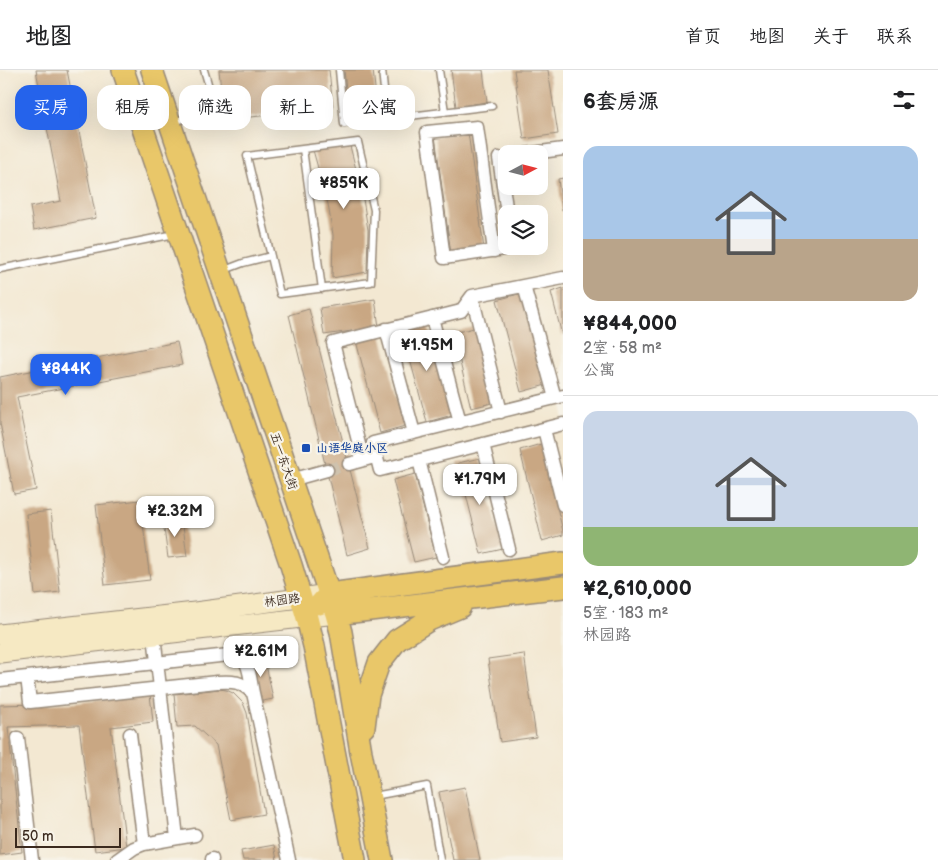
<!DOCTYPE html>
<html lang="zh">
<meta charset="utf-8">
<style>
:root{--surface:#fff;--page:#f2f2f2;--text:#202124;--muted:#757577;--line:#e0e0e0;--accent:#2563eb}
body{margin:0;font-family:"Balsamiq Sans","LXGW WenKai TC",sans-serif;background:var(--page);color:var(--text);height:100vh;display:flex;flex-direction:column;font-size:19px;white-space:nowrap}
*{box-sizing:border-box;margin:0}
p{font-size:16px;color:var(--muted)}
.icon{flex:none;width:28px;height:28px;fill:none;stroke:currentColor;stroke-width:2;stroke-linecap:round;stroke-linejoin:round}
.map{position:relative;flex:1;overflow:hidden}
.sheet{display:flex;flex-direction:column;background:var(--surface);width:375px}
.sheet>*{flex:none}
.guide{position:absolute;left:15px;top:15px;width:472px;height:45px;display:flex;gap:10px}
.needle{width:32px;rotate:83deg}
.controls{position:absolute;left:498px;top:75px;display:grid;gap:10px}
.controls a{display:grid;place-items:center;width:50px;height:50px;border-radius:10px;background:var(--surface);box-shadow:0 5px 20px #0002;font-size:25px}
.scale{position:absolute;left:15px;bottom:12px;width:106px;box-sizing:border-box;padding-left:5px;border:2px solid #3b2a1e;border-top:0;font-size:14px;line-height:18px;white-space:nowrap;color:#3b2a1e;-webkit-text-stroke:4px #f7f3e8;paint-order:stroke}
.price{position:absolute;translate:-50% -42px;padding:0 11px;border-radius:10px;background:#fff;color:#222;font-size:16px;line-height:32px;filter:drop-shadow(0 1px 2px #0008)}
.price::after{content:'';position:absolute;left:50%;top:30px;width:15px;height:11px;margin-left:-8px;background:inherit;clip-path:polygon(0 0,100% 0,50% 100%)}
.price.on{background:var(--accent);color:#fff}
ul{padding:0;list-style:none}
li{display:grid;align-content:center;gap:10px;height:265px;padding:0 20px}
li+li{border-top:1px solid var(--line)}
li span{display:grid;place-items:center;height:155px;border-radius:15px;color:#555}
li>.icon{margin-inline-start:auto}
span .icon{width:90px;height:90px;fill:#fffc;stroke-width:1}
li b{font-size:21px}
h2{display:flex;justify-content:space-between;align-items:center;height:60px;padding:0 20px;font-size:21px}
.pill{padding:0 18px;border-radius:15px;background:var(--surface);box-shadow:0 5px 20px #0002;font-size:18px;line-height:45px}
.pill.on{background:var(--accent);color:#fff}
header{display:flex;align-items:center;gap:30px;box-sizing:border-box;height:70px;padding:0 25px;background:var(--surface);border-bottom:1px solid var(--line)}
header strong{font-size:24px}
nav{display:flex;gap:28px;margin-inline-start:auto;font-size:18px}
main{display:flex;flex:1;min-height:0}
.map>svg:first-child{display:block}
.building{fill:#c9a783}
.lines{fill:none;stroke-linecap:round;stroke-linejoin:round}
.minor-tunnel{stroke:#cec2ae;stroke-width:12;stroke-dasharray:12 6;stroke-linecap:butt}
.service-casing{stroke:#978978;stroke-width:9}
.minor-casing{stroke:#978978;stroke-width:15}
.secondary-casing{stroke:#978978;stroke-width:21}
.primary-casing{stroke:#978978;stroke-width:24}
.service{stroke:#fff;stroke-width:6}
.minor{stroke:#fff;stroke-width:12}
.secondary{stroke:#f6e9c3;stroke-width:19}
.primary{stroke:#e9c769;stroke-width:21}
.transit-dot{fill:#1a4fb4;stroke:#f7f3e8;stroke-width:2}
.labels{text-anchor:middle;stroke-width:4.5;stroke-linejoin:round;paint-order:stroke}
.transit-label{font-size:12px;font-weight:bold;fill:#164399;stroke:#f7f3e8;text-anchor:start}
.street-label{font-size:12px;fill:#3b2a1e;stroke:#f7f3e8}
</style>
<header>
<strong>地图</strong>
<nav><a>首页</a><a>地图</a><a>关于</a><a>联系</a></nav>
</header>
<main>
<div class="map">
<svg width="563" height="790" viewBox="0 0 563 790">
<rect width="100%" height="100%" fill="#f7f3e8"/>
<filter id="ink" filterUnits="userSpaceOnUse"><feTurbulence type="fractalNoise" baseFrequency=".02" numOctaves="2"/><feDisplacementMap in="SourceGraphic" scale="10" xChannelSelector="R" yChannelSelector="G"/><feConvolveMatrix kernelMatrix="1 2 1 2 8 2 1 2 1" color-interpolation-filters="sRGB"/></filter>
<filter id="wash" filterUnits="userSpaceOnUse"><feTurbulence type="fractalNoise" baseFrequency=".0096" numOctaves="4" result="noise"/><feDisplacementMap in="SourceGraphic" scale="20" xChannelSelector="R" yChannelSelector="G"/><feGaussianBlur stdDeviation="1.12" result="paint"/><feColorMatrix in="noise" values="0 0 0 0 0 0 0 0 0 0 0 0 0 0 0 0 0 1.4 0 .05"/><feComposite in="paint" operator="in"/></filter>
<g filter="url(#wash)">
<rect width="100%" height="100%" fill="#f3e8d2"/>
<g id="blocks">
<path class="building" d="M36,0H67L96,148L34,160L30,137L61,131Z
M219,0H329L333,38L224,50Z
M344,0H373L378,45L349,49Z
M451,0H483L487,32L456,37Z
M514,0H548L558,64L524,69Z
M468,62L484,179L451,184L435,66Z
M350,76L362,123L368,160L367,202L332,208L333,165L328,134L313,80Z
M563,108V140H562L558,109Z
M563,218V265H562L551,222Z
M522,223L546,315L521,322L497,230Z
M375,229L379,257L324,265L320,238Z
M309,239L370,478L347,485L289,245Z
M427,253L452,345L427,352L402,260Z
M478,257L496,332L471,338L453,263Z
M381,264L405,356L380,363L356,271Z
M177,272L182,295L17,327L36,420L14,424L0,353V307Z
M541,374L563,461V465L542,471L520,380Z
M480,388L503,479L481,484L458,393Z
M415,404L436,487L414,492L393,410Z
M140,430L150,510L105,515L96,435Z
M51,441L60,522L35,525L26,444Z
M182,448L187,486L168,488L163,451Z
M264,584L273,629L258,632L249,587Z
M524,584L536,667L500,672L488,589Z
M219,619L226,620L233,623L243,633L247,643L264,744L231,750L216,675L195,656L177,657L174,624Z
M150,624L153,652L111,657L126,777L95,781L79,655L8,657L22,782L0,785V635L76,633Z
M465,717L480,790H453L439,722Z
M274,775L277,790H243L241,781Z"/>
</g>
</g>
<g filter="url(#ink)">
<use href="#blocks" fill-opacity="0" stroke="#978978" stroke-width="1"/>
<g class="lines">
<path class="minor-tunnel" d="M327,400L349,394"/>
<g class="service-casing">
<path id="service" d="M339,0L344,54L492,36
M382,0L387,49
M439,0L445,42
M173,52C187,48 213,43 210,23C209,15 206,7 204,0
M358,72L374,140L371,212L280,224L247,86Z
M303,79L322,219
M0,199L175,164
M222,201L243,193L271,186
M374,726L427,716L440,790"/>
</g>
<g class="minor-casing">
<path id="minor" d="M526,84L563,79
M499,88L507,144
M494,181L477,57L427,62L444,188L511,178V176
M524,216L555,328
M472,226L501,342
M432,248L460,352
M386,259L414,363
M563,326L373,373L380,400L563,354
M544,359L563,435
M483,374L509,479
M363,390L333,273L461,241L472,226L563,208
M419,390L443,487
M349,394L371,388
M291,410L327,400
M154,565L177,768
M27,607L30,632L217,612C234,611 240,611 253,623L289,790
M0,610L238,584C250,591 250,610 253,623
M130,664L144,774
M18,668L32,790
M212,789V790
M117,790L134,778L144,774L195,765"/>
</g>
<g class="secondary-casing">
<path id="secondary" d="M0,564L195,542L329,524
M0,583L336,544"/>
</g>
<g class="primary-casing">
<path id="primary" d="M123,0L291,495L307,548L314,576L355,790
M152,0L336,544L341,562L361,682L382,790
M320,534L329,524L563,493
M336,544L563,517
M364,657L368,625L379,593L397,570L429,550L460,537"/>
</g>
<use href="#service" class="service"/>
<use href="#minor" class="minor"/>
<use href="#secondary" class="secondary"/>
<use href="#primary" class="primary"/>
</g>
</g>
<rect class="transit-dot" x="301" y="373" width="10" height="10" rx="2.5"/>
<g class="labels">
<g class="transit-label">
<text x="316" y="382">山语华庭小区</text>
</g>
<g class="street-label">
<text transform="translate(284 391) rotate(71)" y="4">五一东大街</text>
<text transform="translate(282 530) rotate(-7)" y="4">林园路</text>
</g>
</g>
</svg>
<div class="controls">
<a><svg class="needle" viewBox="-14 -14 28 28"><path d="M0-13l5 13h-10z" fill="#e53935"/><path d="M0 13l5-13h-10z" fill="#757577"/></svg></a>
<a><svg class="icon" aria-label="layers" viewBox="0 0 24 24"><path d="M12 4l9 5-9 5-9-5zM3 14l9 5 9-5"/></svg></a>
</div>
<div class="scale">50 m</div>
<b class="price" style="left:344px;top:140px">¥859K</b>
<b class="price" style="left:427px;top:302px">¥1.95M</b>
<b class="price on" style="left:66px;top:326px">¥844K</b>
<b class="price" style="left:480px;top:436px">¥1.79M</b>
<b class="price" style="left:175px;top:468px">¥2.32M</b>
<b class="price" style="left:261px;top:608px">¥2.61M</b>
<div class="guide">
<a class="pill on">买房</a>
<a class="pill">租房</a>
<a class="pill">筛选</a>
<a class="pill">新上</a>
<a class="pill">公寓</a>
</div>
</div>
<section class="sheet">
<h2>6套房源<svg class="icon" aria-label="filters" viewBox="0 0 24 24"><path d="M4 7h16M4 17h16"/><circle cx="9" cy="7" r="2"/><circle cx="15" cy="17" r="2"/></svg></h2>
<ul>
<li><span style="background:linear-gradient(#a9c7e8 60%,#b9a48a 0)"><svg class="icon" aria-label="home" viewBox="0 0 24 24"><path d="M3 11l9-7 9 7M6 9v11h12V9"/></svg></span><div><b>¥844,000</b><p>2室 · 58 m²</p><p>公寓</p></div></li>
<li><span style="background:linear-gradient(#c9d6e8 75%,#8fb573 0)"><svg class="icon" aria-label="home" viewBox="0 0 24 24"><path d="M3 11l9-7 9 7M6 9v11h12V9"/></svg></span><div><b>¥2,610,000</b><p>5室 · 183 m²</p><p>林园路</p></div></li>
</ul>
</section>
</main>
